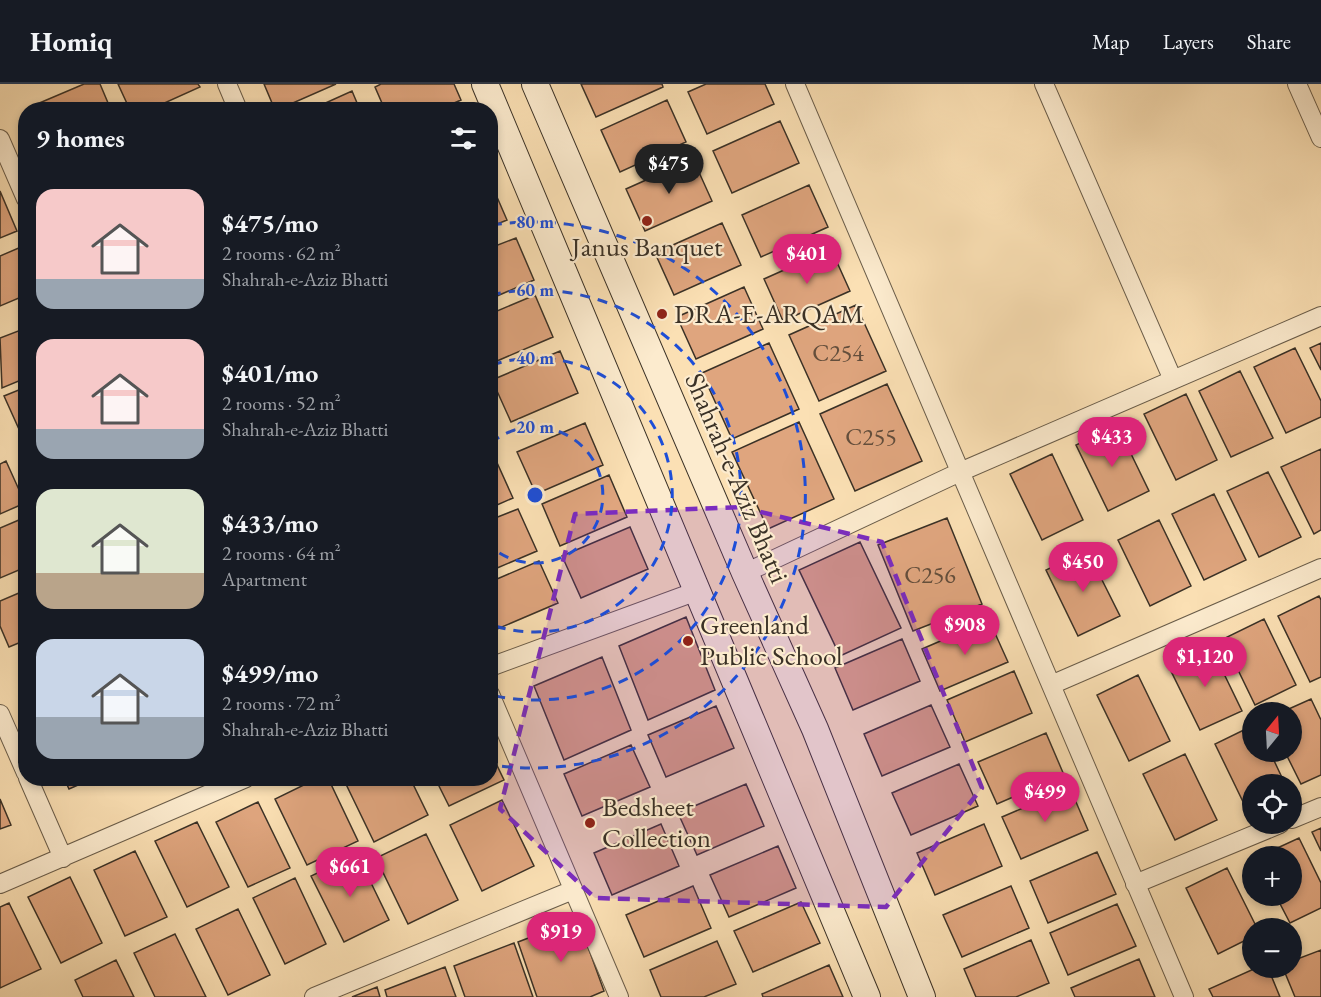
<!DOCTYPE html>
<meta charset="utf-8">
<style>
:root{--surface:#171b24;--page:#242831;--text:#f1f3f6;--muted:#9ea1a6;--line:#363941;--accent:#db2777}
body{margin:0;font-family:"EB Garamond",serif;background:var(--page);color:var(--text);height:100vh;display:flex;flex-direction:column;font-size:22px;white-space:nowrap}
*{box-sizing:border-box;margin:0}
p{font-size:20px;color:var(--muted)}
.icon{flex:none;width:33px;height:33px;fill:none;stroke:currentColor;stroke-width:2;stroke-linecap:round;stroke-linejoin:round}
.map{position:relative;flex:1;overflow:hidden}
.details{position:absolute;left:18px;top:18px;width:480px;height:684px;display:flex;flex-direction:column;background:var(--surface);border-radius:24px;box-shadow:0 3px 9px #0003}
.details>*{flex:none}
.needle{width:39px;rotate:18deg}
.buttons{position:absolute;left:1242px;top:618px;display:grid;gap:12px}
.buttons a{display:grid;place-items:center;width:60px;height:60px;border-radius:50%;background:var(--surface);box-shadow:0 3px 9px #0003;font-size:30px}
.price{position:absolute;translate:-50% -51px;padding:0 14px;border-radius:21px;background:var(--accent);color:#fff;font-size:20px;line-height:39px;filter:drop-shadow(0 2px 3px #0008)}
.price::after{content:'';position:absolute;left:50%;top:36px;width:18px;height:14px;margin-left:-9px;background:inherit;clip-path:polygon(0 0,100% 0,50% 100%)}
.price.selected{background:#222;color:#fff}
ul{padding:0;list-style:none}
li{display:flex;align-items:center;gap:18px;height:150px;padding:0 18px}
li span{display:grid;place-items:center;flex:none;width:168px;height:120px;border-radius:18px;color:#555}
li>.icon{margin-inline-start:auto}
span .icon{width:72px;height:72px;fill:#fffc;stroke-width:1}
li b{font-size:26px}
h2{display:flex;justify-content:space-between;align-items:center;height:72px;padding:0 18px;font-size:26px}
header{display:flex;align-items:center;gap:36px;box-sizing:border-box;height:84px;padding:0 30px;background:var(--surface);border-bottom:2px solid var(--line)}
header strong{font-size:28px}
nav{display:flex;gap:33px;margin-inline-start:auto;font-size:21px}
.map>svg:first-child{display:block}
.building{fill:#dfa57e;stroke:#3a3126;stroke-width:1.5}
.lines{fill:none;stroke-linecap:round;stroke-linejoin:round}
.street-casing{stroke:#6a5d4a;stroke-width:20}
.secondary-casing{stroke:#3a3126;stroke-width:28}
.street{stroke:#fcebce;stroke-width:18}
.secondary{stroke:#fcebce;stroke-width:26}
.marked{fill:#7b2cbf;fill-opacity:0.2;stroke:#7b2cbf;stroke-width:4.5;stroke-dasharray:12 8;stroke-linejoin:round}
.ring{fill:none;stroke:#1d4ed8;stroke-width:3;stroke-dasharray:10 8}
.poi-dot{fill:#8f2418;stroke:#fcebce;stroke-width:2}
.labels{text-anchor:middle;stroke-width:4.5;stroke-linejoin:round;paint-order:stroke}
.number-label{font-size:24px;fill:#634e3c}
.poi-label{font-size:27px;fill:#3a3126;stroke:#fcebce;text-anchor:start}
.street-label{font-size:27px;fill:#3a3126;stroke:#fcebce}
.centre{fill:#1d4ed8;stroke:#fcebce;stroke-width:3}
.ring-label{font-size:18px;text-anchor:middle;font-weight:bold;fill:#1d4ed8;stroke:#fcebce;stroke-width:4.5;stroke-linejoin:round;paint-order:stroke}
</style>
<header>
<strong>Homiq</strong>
<nav><a>Map</a><a>Layers</a><a>Share</a></nav>
</header>
<div class="map">
<svg width="1321" height="913" viewBox="0 0 1321 913">
<rect width="100%" height="100%" fill="#fbe0b4"/>
<filter id="stains"><feTurbulence type="fractalNoise" baseFrequency=".00333" numOctaves="4"/><feColorMatrix values="0 0 0 0 .2 0 0 0 0 .09 0 0 0 0 .02 0 0 0 .5 -.17"/></filter>
<radialGradient id="worn" r=".72"><stop offset=".6" stop-color="#630" stop-opacity="0"/><stop offset="1" stop-color="#630" stop-opacity=".3"/></radialGradient>
<path class="building" d="M84,0H100L111,26H31L30,23Z
M118,0H198L200,3L149,26H130Z
M264,0H336L277,26H275Z
M381,0H454L461,16L438,26H385L375,3Z
M581,0H662L663,3L596,33Z
M706,0H765L774,20L707,50L688,8Z
M352,7L360,26H310Z
M667,16L686,58L620,88L601,46Z
M780,37L799,79L732,109L713,67Z
M693,75L712,117L645,147L626,105Z
M490,97L507,136L490,143Z
M809,101L828,143L761,173L742,131Z
M0,107L17,147L0,154Z
M722,139L741,181L674,211L655,169Z
M516,154L534,196L490,215V164Z
M21,163L26,174V211L0,222V172Z
M831,165L850,207L783,237L764,195Z
M744,203L763,245L696,275L677,233Z
M535,211L553,253L490,280V230Z
M856,221L886,287L819,317L789,251Z
M26,244V294L2,304L0,254Z
M769,259L799,325L732,355L702,289Z
M1321,259V286L1310,264Z
M1295,264L1321,317V333L1286,349L1254,283Z
M560,267L578,309L511,338L492,296Z
M1240,287L1273,354L1231,373L1199,307Z
M887,300L922,377L855,407L820,330Z
M26,303V353L23,354L4,312Z
M1186,310L1217,376L1176,396L1144,330Z
M799,338L834,415L768,445L732,368Z
M585,339L603,381L536,410L517,368Z
M1117,341L1149,407L1108,427L1076,361Z
M1321,365V446L1314,450L1281,383Z
M1052,370L1083,436L1042,456L1010,390Z
M494,372L513,414L490,424V374Z
M6,377L25,419L0,430V380Z
M1268,388L1301,453L1259,473L1227,407Z
M609,391L627,433L560,462L542,420Z
M1214,410L1246,476L1204,496L1172,430Z
M518,425L537,467L490,487V436Z
M26,433V483L0,494V444Z
M947,434L982,520L913,547L878,461Z
M1159,436L1191,502L1150,522L1118,456Z
M630,443L648,485L581,514L562,472Z
M860,458L901,544L840,572L799,486Z
M1087,466L1120,532L1078,552L1046,486Z
M539,477L558,519L490,548V498Z
M26,506V556L9,563L0,542V517Z
M1319,512L1321,516V593L1310,598L1278,532Z
M686,533L715,606L648,636L619,562Z
M1264,535L1296,601L1255,621L1223,555Z
M989,536L1008,578L940,607L922,565Z
M902,555L920,597L853,626L835,584Z
M1210,561L1242,627L1200,646L1168,581Z
M602,573L631,646L564,676L534,602Z
M1014,587L1032,629L965,658L947,616Z
M1138,591L1170,657L1129,677L1097,611Z
M1311,615L1321,636V691L1301,700L1285,668H1292V628H1282Z
M931,621L950,663L882,692L864,650Z
M716,622L734,664L666,693L648,651Z
M1252,642V668H1270L1285,700H1252V723L1247,726L1215,660Z
M1046,649L1064,691L997,720L978,678Z
M631,661L650,703L582,732L564,690Z
M490,667L504,696L449,722L435,694H490Z
M1185,670L1217,736L1175,756L1143,690Z
M959,680L978,722L911,751L892,709Z
M64,694H94L69,705Z
M318,694H328L358,757L307,781L275,715Z
M343,694H410L428,731L374,758Z
M746,700L764,742L697,771L678,729Z
M1070,704L1088,746L1021,775L1002,733Z
M0,715L11,741L0,745Z
M502,716L534,782L482,807L450,741Z
M258,718L290,784L248,803L216,738Z
M197,738L229,803L187,823L155,757Z
M661,740L679,782L612,811L594,769Z
M984,740L1002,782L935,811L917,769Z
M1321,744V767L1312,748Z
M426,750L458,816L408,840L376,774Z
M1299,754L1321,799V824L1290,839L1276,812H1292V772H1260Z
M778,762L796,804L729,833L710,791Z
M135,767L167,833L125,852L94,786Z
M1097,768L1116,810L1048,839L1030,797Z
M357,770L389,836L344,858L311,792Z
M1227,784L1257,844H1252V853L1218,870L1186,804Z
M70,793L102,859L61,879L28,813Z
M295,794L326,860L285,880L253,814Z
M693,802L711,844L644,873L626,831Z
M1011,802L1029,844L962,873L943,831Z
M801,818L820,859L753,888L734,847Z
M9,819L41,885L0,904V823Z
M1117,820L1136,862L1068,891L1050,849Z
M238,825L270,891L228,911L196,845Z
M578,835L604,907L590,913H537L518,858Z
M175,850L206,913H155L134,869Z
M1031,856L1049,899L1016,913H976L964,885Z
M717,857L736,900L704,913H661L650,886Z
M514,859L533,913H465L454,882Z
M1321,866V913H1295L1283,884H1292V877Z
M1139,875L1155,913H1075L1071,904Z
M116,876L134,913H83L75,896Z
M829,881L843,913H763L762,910Z
M445,883L456,913H387L385,906Z
M1256,884H1268L1280,913H1213L1209,905Z
M377,903L380,913H352Z"/>
<g class="lines">
<g class="street-casing">
<path id="street" d="M227,0L238,26
M795,0L1184,913
M1044,0L1173,296
M1297,0L1321,54
M0,55L26,115
M745,489L960,388L1321,232
M490,583L697,507
M1051,601L1321,484
M490,610L619,913
M0,630L26,689
M28,694L63,774
M1292,735L1321,723
M0,800L246,694
M1135,800L1280,740
M314,913L573,806"/>
</g>
<g class="secondary-casing">
<path id="secondary" d="M485,0L867,913
M535,0L745,489L815,645L922,913"/>
</g>
<use href="#street" class="street"/>
<use href="#secondary" class="secondary"/>
</g>
<path class="marked" d="M741,423L882,458L982,704L886,823L595,814L500,725L575,430Z"/>
<g class="ring">
<path d="M491 359A68 68 0 1 1 491 463"/>
<path d="M492 281A137 137 0 1 1 492 541"/>
<path d="M491 211A205 205 0 1 1 491 611"/>
<path d="M492 141A273 273 0 1 1 492 681"/>
</g>
<g class="poi-dot">
<circle cx="647" cy="137" r="6"/>
<circle cx="662" cy="230" r="6"/>
<circle cx="688" cy="557" r="6"/>
<circle cx="590" cy="739" r="6"/>
</g>
<g class="labels">
<g class="number-label">
<text x="838" y="277">C254</text>
<text x="871" y="361">C255</text>
<text x="930" y="499">C256</text>
</g>
<g class="poi-label">
<text x="647" y="172" text-anchor="middle">Janus Banquet</text>
<text x="674" y="239">DRA-E-ARQAM</text>
<text x="700" y="550">Greenland<tspan x="700" dy="31">Public School</tspan></text>
<text x="602" y="732">Bedsheet<tspan x="602" dy="31">Collection</tspan></text>
</g>
<g class="street-label">
<text transform="translate(737 394) rotate(67)" y="9">Shahrah-e-Aziz Bhatti</text>
</g>
</g>
<circle cx="535" cy="411" r="9" class="centre"/>
<g class="ring-label">
<text x="535" y="144">80 m</text>
<text x="535" y="212">60 m</text>
<text x="535" y="280">40 m</text>
<text x="535" y="349">20 m</text>
</g>
<rect width="100%" height="100%" filter="url(#stains)"/>
<rect width="100%" height="100%" fill="url(#worn)"/>
</svg>
<div class="buttons">
<a><svg class="needle" viewBox="-14 -14 28 28"><path d="M0-13l5 13h-10z" fill="#e53935"/><path d="M0 13l5-13h-10z" fill="#9ea1a6"/></svg></a>
<a><svg class="icon" aria-label="locate" viewBox="0 0 24 24"><circle cx="12" cy="12" r="6"/><path d="M12 2v4M12 18v4M2 12h4M18 12h4"/></svg></a>
<a>+</a>
<a>−</a>
</div>
<b class="price selected" style="left:669px;top:111px">$475</b>
<b class="price" style="left:807px;top:201px">$401</b>
<b class="price" style="left:1112px;top:384px">$433</b>
<b class="price" style="left:1083px;top:509px">$450</b>
<b class="price" style="left:965px;top:572px">$908</b>
<b class="price" style="left:1205px;top:604px">$1,120</b>
<b class="price" style="left:1045px;top:739px">$499</b>
<b class="price" style="left:350px;top:814px">$661</b>
<b class="price" style="left:561px;top:879px">$919</b>
<section class="details">
<h2>9 homes<svg class="icon" aria-label="filters" viewBox="0 0 24 24"><path d="M4 7h16M4 17h16"/><circle cx="9" cy="7" r="2"/><circle cx="15" cy="17" r="2"/></svg></h2>
<ul>
<li><span style="background:linear-gradient(#f6c9c9 75%,#9aa5b1 0)"><svg class="icon" aria-label="home" viewBox="0 0 24 24"><path d="M3 11l9-7 9 7M6 9v11h12V9"/></svg></span><div><b>$475/mo</b><p>2 rooms · 62 m²</p><p>Shahrah-e-Aziz Bhatti</p></div></li>
<li><span style="background:linear-gradient(#f6c9c9 75%,#9aa5b1 0)"><svg class="icon" aria-label="home" viewBox="0 0 24 24"><path d="M3 11l9-7 9 7M6 9v11h12V9"/></svg></span><div><b>$401/mo</b><p>2 rooms · 52 m²</p><p>Shahrah-e-Aziz Bhatti</p></div></li>
<li><span style="background:linear-gradient(#dfe7d0 70%,#b9a48a 0)"><svg class="icon" aria-label="home" viewBox="0 0 24 24"><path d="M3 11l9-7 9 7M6 9v11h12V9"/></svg></span><div><b>$433/mo</b><p>2 rooms · 64 m²</p><p>Apartment</p></div></li>
<li><span style="background:linear-gradient(#c9d6e8 65%,#9aa5b1 0)"><svg class="icon" aria-label="home" viewBox="0 0 24 24"><path d="M3 11l9-7 9 7M6 9v11h12V9"/></svg></span><div><b>$499/mo</b><p>2 rooms · 72 m²</p><p>Shahrah-e-Aziz Bhatti</p></div></li>
</ul>
</section>
</div>
